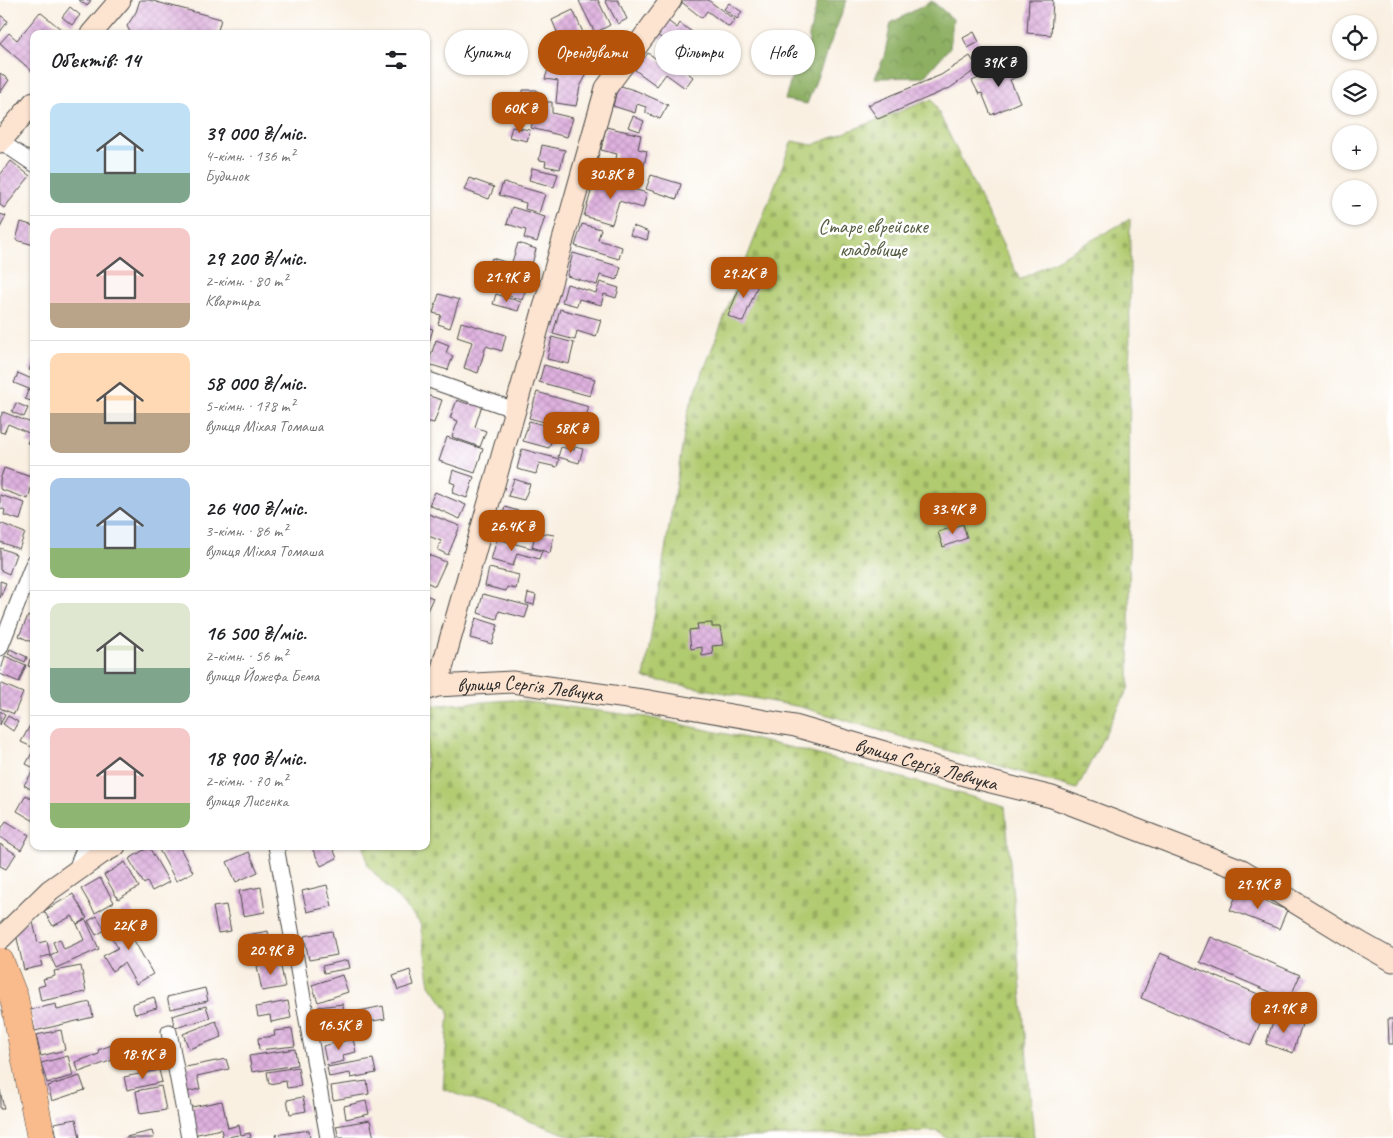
<!DOCTYPE html>
<html lang="uk">
<meta charset="utf-8">
<style>
:root{--surface:#fff;--page:#f6f6f6;--text:#202124;--muted:#757577;--line:#e0e0e0;--accent:#b45309}
body{margin:0;font-family:Caveat,sans-serif;background:var(--page);color:var(--text);height:100vh;display:flex;flex-direction:column;font-size:19px;white-space:nowrap}
*{box-sizing:border-box;margin:0}
p{font-size:16px;color:var(--muted)}
.icon{flex:none;width:28px;height:28px;fill:none;stroke:currentColor;stroke-width:2;stroke-linecap:round;stroke-linejoin:round}
.map{position:relative;flex:1;overflow:hidden}
.side{position:absolute;left:30px;top:30px;width:400px;height:820px;display:flex;flex-direction:column;background:var(--surface);border-radius:10px;box-shadow:0 1px 4px #0004}
.side>*{flex:none}
.hud{position:absolute;left:445px;top:30px;width:475px;height:45px;display:flex;gap:10px}
.tools{position:absolute;left:1332px;top:15px;display:grid;gap:10px}
.tools a{display:grid;place-items:center;width:45px;height:45px;border-radius:50%;background:var(--surface);box-shadow:0 1px 4px #0004;font-size:25px}
.price{position:absolute;translate:-50% -42px;padding:0 11px;border-radius:10px;background:var(--accent);color:#fff;font-size:16px;line-height:32px;filter:drop-shadow(0 1px 2px #0008)}
.price::after{content:'';position:absolute;left:50%;top:30px;width:15px;height:11px;margin-left:-8px;background:inherit;clip-path:polygon(0 0,100% 0,50% 100%)}
.price.selected{background:#222;color:#fff}
ul{padding:0;list-style:none}
li{display:flex;align-items:center;gap:15px;height:125px;padding:0 20px}
li+li{border-top:1px solid var(--line)}
li span{display:grid;place-items:center;flex:none;width:140px;height:100px;border-radius:10px;color:#555}
li>.icon{margin-inline-start:auto}
span .icon{width:60px;height:60px;fill:#fffc;stroke-width:1}
li b{font-size:21px}
h2{display:flex;justify-content:space-between;align-items:center;height:60px;padding:0 20px;font-size:21px}
.pill{padding:0 18px;border-radius:22px;background:var(--surface);box-shadow:0 1px 4px #0004;font-size:18px;line-height:45px}
.pill.selected{background:var(--accent);color:#fff}
.map>svg:first-child{display:block}
.forest{fill:url(#forest-crowns);stroke:#5c6d46}
.cemetery{fill:url(#cemetery-stones);stroke:#6e7b4e}
.building{fill:url(#building-cross-hatch)}
.lines{fill:none;stroke-linecap:round;stroke-linejoin:round}
.street-casing{stroke:#4a4946;stroke-width:17}
.secondary-casing{stroke:#4a4946;stroke-width:23}
.highway-casing{stroke:#4a4946;stroke-width:29}
.street{stroke:#fff;stroke-width:15}
.secondary{stroke:#fde4d1;stroke-width:21}
.highway{stroke:#fabb8c;stroke-width:28}
.labels{text-anchor:middle;stroke-width:5;stroke-linejoin:round;paint-order:stroke}
.park-label{font-size:20px;fill:#535b40;stroke:#fff}
.street-label{font-size:20px;fill:#2b2b2b;stroke:#fff}
</style>
<div class="map">
<svg width="1393" height="1138" viewBox="0 0 1393 1138">
<defs>
<pattern id="forest-crowns" width="20" height="18" patternUnits="userSpaceOnUse" patternTransform="scale(1.25)"><rect width="20" height="18" fill="#8caf62"/><path d="M2 6a3 3 0 1 1 6 0M12 15a3 3 0 1 1 6 0" fill="none" stroke="#738f51"/></pattern>
<pattern id="cemetery-stones" width="16" height="16" patternUnits="userSpaceOnUse" patternTransform="scale(1.25)"><rect width="16" height="16" fill="#b1cb70"/><path d="M2 7V4a2 2 0 0 1 4 0v3zM10 15v-3a2 2 0 0 1 4 0v3z" fill="#98ae61"/></pattern>
<pattern id="building-cross-hatch" width="8" height="8" patternUnits="userSpaceOnUse" patternTransform="scale(1.25)"><rect width="8" height="8" fill="#deb1de"/><path d="M0 0l8 8M0 8l8-8" fill="none" stroke="#bf98bf"/></pattern>
</defs>
<rect width="100%" height="100%" fill="#fff"/>
<filter id="ink" filterUnits="userSpaceOnUse"><feTurbulence type="fractalNoise" baseFrequency=".02" numOctaves="2"/><feDisplacementMap in="SourceGraphic" scale="10" xChannelSelector="R" yChannelSelector="G"/><feConvolveMatrix kernelMatrix="1 2 1 2 8 2 1 2 1" color-interpolation-filters="sRGB"/></filter>
<filter id="wash" filterUnits="userSpaceOnUse"><feTurbulence type="fractalNoise" baseFrequency=".0096" numOctaves="4" result="noise"/><feDisplacementMap in="SourceGraphic" scale="20" xChannelSelector="R" yChannelSelector="G"/><feGaussianBlur stdDeviation="1.12" result="paint"/><feColorMatrix in="noise" values="0 0 0 0 0 0 0 0 0 0 0 0 0 0 0 0 0 1.4 0 .05"/><feComposite in="paint" operator="in"/></filter>
<g filter="url(#wash)">
<rect width="100%" height="100%" fill="#f9f0e2"/>
<path class="forest" d="M818,0H847L807,104L785,100L791,78L808,60L809,36Z
M932,1L953,19L950,47L924,77L875,78L884,57L891,23Z"/>
<path class="cemetery" d="M932,99L1020,280L1130,219L1129,687L1077,789L801,707L644,678L688,411L792,141L813,145Z
M513,700L646,717L793,748L1005,806L1034,1138H946L938,1131L720,1138H576L443,1089L449,1011L430,985L420,923L368,866L364,846H426V709L438,705Z"/>
<g id="blocks">
<path class="building" d="M79,0H91L87,6Z
M140,0H149L221,19L217,34H131L127,26L136,12Z
M582,0H598L610,25L595,33L579,1Z
M605,0H618L627,19L618,24Z
M679,0H708L735,20L729,27L707,11L702,18Z
M1029,0H1053L1051,35L1027,33Z
M729,3L742,12L737,19L724,9Z
M70,7L80,15L72,25L62,17Z
M573,10L585,37L563,46L552,20Z
M40,12L67,34H34V73L0,43L9,33L17,40Z
M0,15L8,21L0,32Z
M668,21L677,28L680,23L710,46L703,56L687,44L681,53L657,35Z
M974,32L979,42L968,48L963,38Z
M573,53L592,64L580,87L576,106L556,103L558,81L545,79L549,66L556,69L558,64L560,65L562,61L569,62Z
M648,53L661,62L666,56L693,77L685,88L666,74L657,86L635,70Z
M970,56L978,68L950,88L878,119L868,105L941,75Z
M1014,62L1020,75L1010,80L1020,102L991,115L982,93L979,94L972,81Z
M0,73L9,80L0,93Z
M618,85L637,91L668,105L660,119L646,113V107L637,104L635,113L613,106Z
M523,90H537V102H552V113L573,118L567,137L531,128L535,113V104H523Z
M633,116L644,121L640,131L628,127Z
M512,127L530,130L527,141L509,137Z
M606,127L641,135L638,149L647,151L644,166L616,159L617,154L601,150Z
M542,145L565,150L560,169L545,166L546,161L539,160Z
M11,161L30,176L4,208L0,205V175Z
M532,168L558,174L554,187L529,180Z
M651,175L681,184L677,199L646,189Z
M469,178L494,187L489,199L464,190Z
M595,178L647,193L643,208L619,201L612,224L584,216Z
M503,182L545,194L539,213L525,209L526,203L499,195Z
M512,207L545,217L537,242L524,238L526,230L507,224Z
M0,214L6,216L0,228Z
M21,222L34,226V245L16,240Z
M582,224L601,229L598,240L622,247L619,259L575,246Z
M633,226L649,232L647,240L630,235Z
M518,243L536,249L531,268L512,262Z
M573,253L621,267L617,280L600,275L597,285L567,276Z
M492,258L531,270L527,281L488,269Z
M744,276L759,282L743,322L728,316Z
M511,281L527,286L522,300L507,295Z
M600,282L619,288L616,298L604,294L601,305L579,299L577,306L562,302L567,284L596,293Z
M439,294L459,300L450,328L438,324L441,315L433,313Z
M496,294L521,302L518,311L493,304Z
M560,309L601,320L596,337L577,331L575,340L553,334Z
M461,322L506,335L502,351L486,346L478,373L464,368L472,342L457,337Z
M426,327L433,329L427,349H426Z
M552,337L574,343L569,364L547,359Z
M436,340L449,345L446,353L453,356L448,370L428,364Z
M34,358V372L29,370Z
M544,365L595,379L590,396L539,382Z
M18,373L34,380V391L14,383Z
M28,390L34,392V402L25,399Z
M537,392L589,407L584,423L562,417L559,426L529,418Z
M426,395L442,400L434,423L426,421Z
M457,400L468,404L470,401L482,405L475,427L486,431L480,447L452,437L458,421L450,418Z
M16,403L28,408L24,417L12,412Z
M3,412L34,424V445L27,443L31,434L8,424L4,433L0,432V418Z
M529,421L555,428L549,448L523,441Z
M447,437L483,449L475,473L439,461Z
M561,447L574,450L575,447L583,449L579,463L558,457Z
M522,449L559,459L557,467L539,463L536,474L517,469Z
M4,468L34,478L28,499L0,489V480Z
M453,470L474,477L467,498L452,493L455,484L450,482Z
M514,479L530,484L524,500L508,496Z
M435,492L466,505L460,519L429,505Z
M0,495L25,503L20,520L4,515L5,510L0,508Z
M505,507L534,516L527,539L498,530Z
M426,513L460,526L448,555L438,550L441,541L426,535Z
M0,523L25,533L19,549L0,542Z
M963,524L967,538L943,547L938,532Z
M536,532L554,535L550,553L532,547Z
M497,539L542,551L539,559L517,553L513,566L491,560Z
M0,548L16,554L9,574L0,570Z
M426,554L446,562L435,586L426,582Z
M489,568L519,575L516,589L507,587L506,591L485,586Z
M0,581L6,583L0,598Z
M528,593L536,595L534,605L526,603Z
M483,594L529,606L525,618L499,611L497,619L478,613Z
M426,595L433,598L426,613Z
M28,616L34,619V643L19,636Z
M476,618L498,625L492,644L470,638Z
M712,623V627H720L723,645L712,646L713,654L702,656V647L691,649L689,630L698,629L697,624Z
M10,649L27,657L25,662L8,654Z
M5,656L26,665L19,682L0,674Z
M30,659L34,661V668L28,666Z
M0,683L23,693L14,714L0,708Z
M0,711L5,714L0,725Z
M8,716L18,722L13,731L3,724Z
M34,718V748L21,742Z
M34,749V768L26,764Z
M34,769V791L24,785Z
M26,795L34,800V821L17,811Z
M6,821L29,835L21,850L0,837V831Z
M0,844L16,854L6,869L0,866Z
M157,846H179L193,872L176,881Z
M311,846H332L337,858L321,866Z
M149,847L169,882L152,891L147,882L144,884L129,859Z
M249,852L258,872L236,882L227,862Z
M125,862L139,887L118,899L104,875Z
M100,878L114,902L95,913L81,889Z
M327,885L332,906L307,912L302,891Z
M261,887L265,912L243,916L239,891Z
M1238,891L1287,910L1279,929L1230,910Z
M73,894L87,918L77,924L72,916L53,926L44,911Z
M226,905L231,931L218,933L213,907Z
M130,907L141,931L131,935L153,974L136,984L124,963L112,971L103,956L118,948L112,938L128,928L120,912Z
M97,916L105,930L96,935L88,921Z
M32,918L38,943L47,941L50,955L40,958L42,966L24,970L15,929Z
M86,920L99,949L56,968L50,955L57,952L53,942L60,939L64,949L84,940L77,924Z
M268,931L272,955L252,959L247,935Z
M332,931L337,955L309,960L304,936Z
M1211,937L1300,975L1289,1000L1200,962Z
M1160,953L1270,999L1251,1045L1141,998Z
M348,960L350,968L324,973L322,966Z
M280,962L285,987L262,991L257,966Z
M81,966L86,992L41,1001L38,987L45,985L43,979L55,976L54,971Z
M410,970L414,985L398,990L393,976Z
M342,975L348,992L318,1002L312,985Z
M205,988L208,1001L170,1009L167,997Z
M154,997L157,1008L135,1014L132,1004Z
M288,1001L291,1018L271,1022L270,1015L258,1017L256,1007Z
M90,1002L93,1017L35,1031L30,1010L56,1004L57,1010Z
M343,1004L344,1018L319,1021L318,1007Z
M206,1006L210,1018L175,1028L172,1016Z
M383,1006L385,1019L361,1023L359,1011Z
M1275,1015L1302,1024L1293,1053L1266,1044Z
M1388,1019H1393V1044H1389Z
M216,1021L222,1037L189,1049L183,1034Z
M346,1022L348,1036L323,1040L320,1026Z
M292,1029L295,1046L259,1050L258,1038L275,1036L274,1031Z
M61,1030L65,1050L41,1056L36,1035Z
M353,1039L356,1052L343,1055L344,1061L327,1065L323,1046Z
M120,1042L124,1056L79,1072L75,1062L99,1054L98,1050Z
M295,1049L297,1065L252,1072L249,1056Z
M154,1052L158,1067L141,1071L138,1056Z
M68,1056L73,1076L47,1083L41,1063Z
M226,1059L229,1069L197,1076L200,1089L186,1092L181,1068Z
M373,1059L376,1073L351,1078L350,1073L329,1077L327,1067Z
M298,1067L301,1086L287,1088L286,1081L269,1084L267,1072Z
M159,1070L162,1082L127,1090L124,1077Z
M80,1076L85,1090L52,1101L48,1086Z
M367,1081L369,1094L333,1100L331,1086Z
M161,1086L166,1110L140,1114L136,1091Z
M0,1090L4,1109H0Z
M303,1097L306,1111L290,1114L287,1100Z
M222,1101L228,1128L239,1125L241,1135L250,1133L251,1138H239L238,1135L223,1138L221,1129L193,1135L187,1108Z
M366,1101L369,1114L346,1119L344,1106Z
M76,1119L80,1138H57L54,1123Z
M370,1120L374,1138H339L336,1126Z
M309,1130L310,1138H276L275,1135Z
M152,1131L154,1138H126V1137Z"/>
</g>
</g>
<g filter="url(#ink)">
<use href="#blocks" fill-opacity="0" stroke="#4a4946" stroke-width="1"/>
<g class="lines">
<g class="street-casing">
<path id="street" d="M0,141L34,164
M426,379L515,410
M0,648L34,562
M276,846L328,1138
M75,872L85,846
M169,1032L189,1138"/>
</g>
<g class="secondary-casing">
<g id="secondary">
<path d="M91,34L120,0"/>
<path d="M0,142L34,102"/>
<path d="M437,686L606,88L671,0"/>
<path id="s1" d="M426,690L437,686L512,682L649,701L795,726L971,777L1052,797L1242,870L1361,943L1393,961"/>
<path d="M0,939L50,890L102,853L115,846"/>
</g>
</g>
<g class="highway-casing">
<path id="highway" d="M0,962L14,998L41,1138"/>
</g>
<use href="#street" class="street"/>
<use href="#secondary" class="secondary"/>
<use href="#highway" class="highway"/>
</g>
</g>
<g class="labels">
<g class="park-label">
<text x="873" y="233">Старе єврейське<tspan x="873" dy="23">кладовище</tspan></text>
</g>
<g class="street-label">
<text dy="7" stroke="none"><textPath href="#s1" startOffset="105">вулиця Сергія Левчука</textPath></text>
<text dy="7" stroke="none"><textPath href="#s1" startOffset="510">вулиця Сергія Левчука</textPath></text>
</g>
</g>
</svg>
<div class="tools">
<a><svg class="icon" aria-label="locate" viewBox="0 0 24 24"><circle cx="12" cy="12" r="6"/><path d="M12 2v4M12 18v4M2 12h4M18 12h4"/></svg></a>
<a><svg class="icon" aria-label="layers" viewBox="0 0 24 24"><path d="M12 4l9 5-9 5-9-5zM3 14l9 5 9-5"/></svg></a>
<a>+</a>
<a>−</a>
</div>
<b class="price selected" style="left:999px;top:88px">39K ₴</b>
<b class="price" style="left:520px;top:134px">60K ₴</b>
<b class="price" style="left:611px;top:200px">30.8K ₴</b>
<b class="price" style="left:744px;top:299px">29.2K ₴</b>
<b class="price" style="left:507px;top:303px">21.9K ₴</b>
<b class="price" style="left:571px;top:454px">58K ₴</b>
<b class="price" style="left:953px;top:535px">33.4K ₴</b>
<b class="price" style="left:512px;top:552px">26.4K ₴</b>
<b class="price" style="left:1258px;top:910px">29.9K ₴</b>
<b class="price" style="left:129px;top:951px">22K ₴</b>
<b class="price" style="left:271px;top:976px">20.9K ₴</b>
<b class="price" style="left:1284px;top:1034px">21.9K ₴</b>
<b class="price" style="left:339px;top:1051px">16.5K ₴</b>
<b class="price" style="left:143px;top:1080px">18.9K ₴</b>
<div class="hud">
<a class="pill">Купити</a>
<a class="pill selected">Орендувати</a>
<a class="pill">Фільтри</a>
<a class="pill">Нове</a>
</div>
<section class="side">
<h2>Об’єктів: 14<svg class="icon" aria-label="filters" viewBox="0 0 24 24"><path d="M4 7h16M4 17h16"/><circle cx="9" cy="7" r="2"/><circle cx="15" cy="17" r="2"/></svg></h2>
<ul>
<li><span style="background:linear-gradient(#bfe0f5 70%,#7fa58c 0)"><svg class="icon" aria-label="home" viewBox="0 0 24 24"><path d="M3 11l9-7 9 7M6 9v11h12V9"/></svg></span><div><b>39 000 ₴/міс.</b><p>4-кімн. · 136 m²</p><p>Будинок</p></div></li>
<li><span style="background:linear-gradient(#f6c9c9 75%,#b9a48a 0)"><svg class="icon" aria-label="home" viewBox="0 0 24 24"><path d="M3 11l9-7 9 7M6 9v11h12V9"/></svg></span><div><b>29 200 ₴/міс.</b><p>2-кімн. · 80 m²</p><p>Квартира</p></div></li>
<li><span style="background:linear-gradient(#ffd9b3 60%,#b9a48a 0)"><svg class="icon" aria-label="home" viewBox="0 0 24 24"><path d="M3 11l9-7 9 7M6 9v11h12V9"/></svg></span><div><b>58 000 ₴/міс.</b><p>5-кімн. · 178 m²</p><p>вулиця Міхая Томаша</p></div></li>
<li><span style="background:linear-gradient(#a9c7e8 70%,#8fb573 0)"><svg class="icon" aria-label="home" viewBox="0 0 24 24"><path d="M3 11l9-7 9 7M6 9v11h12V9"/></svg></span><div><b>26 400 ₴/міс.</b><p>3-кімн. · 86 m²</p><p>вулиця Міхая Томаша</p></div></li>
<li><span style="background:linear-gradient(#dfe7d0 65%,#7fa58c 0)"><svg class="icon" aria-label="home" viewBox="0 0 24 24"><path d="M3 11l9-7 9 7M6 9v11h12V9"/></svg></span><div><b>16 500 ₴/міс.</b><p>2-кімн. · 56 m²</p><p>вулиця Йожефа Бема</p></div></li>
<li><span style="background:linear-gradient(#f6c9c9 75%,#8fb573 0)"><svg class="icon" aria-label="home" viewBox="0 0 24 24"><path d="M3 11l9-7 9 7M6 9v11h12V9"/></svg></span><div><b>18 900 ₴/міс.</b><p>2-кімн. · 70 m²</p><p>вулиця Лисенка</p></div></li>
</ul>
</section>
</div>
